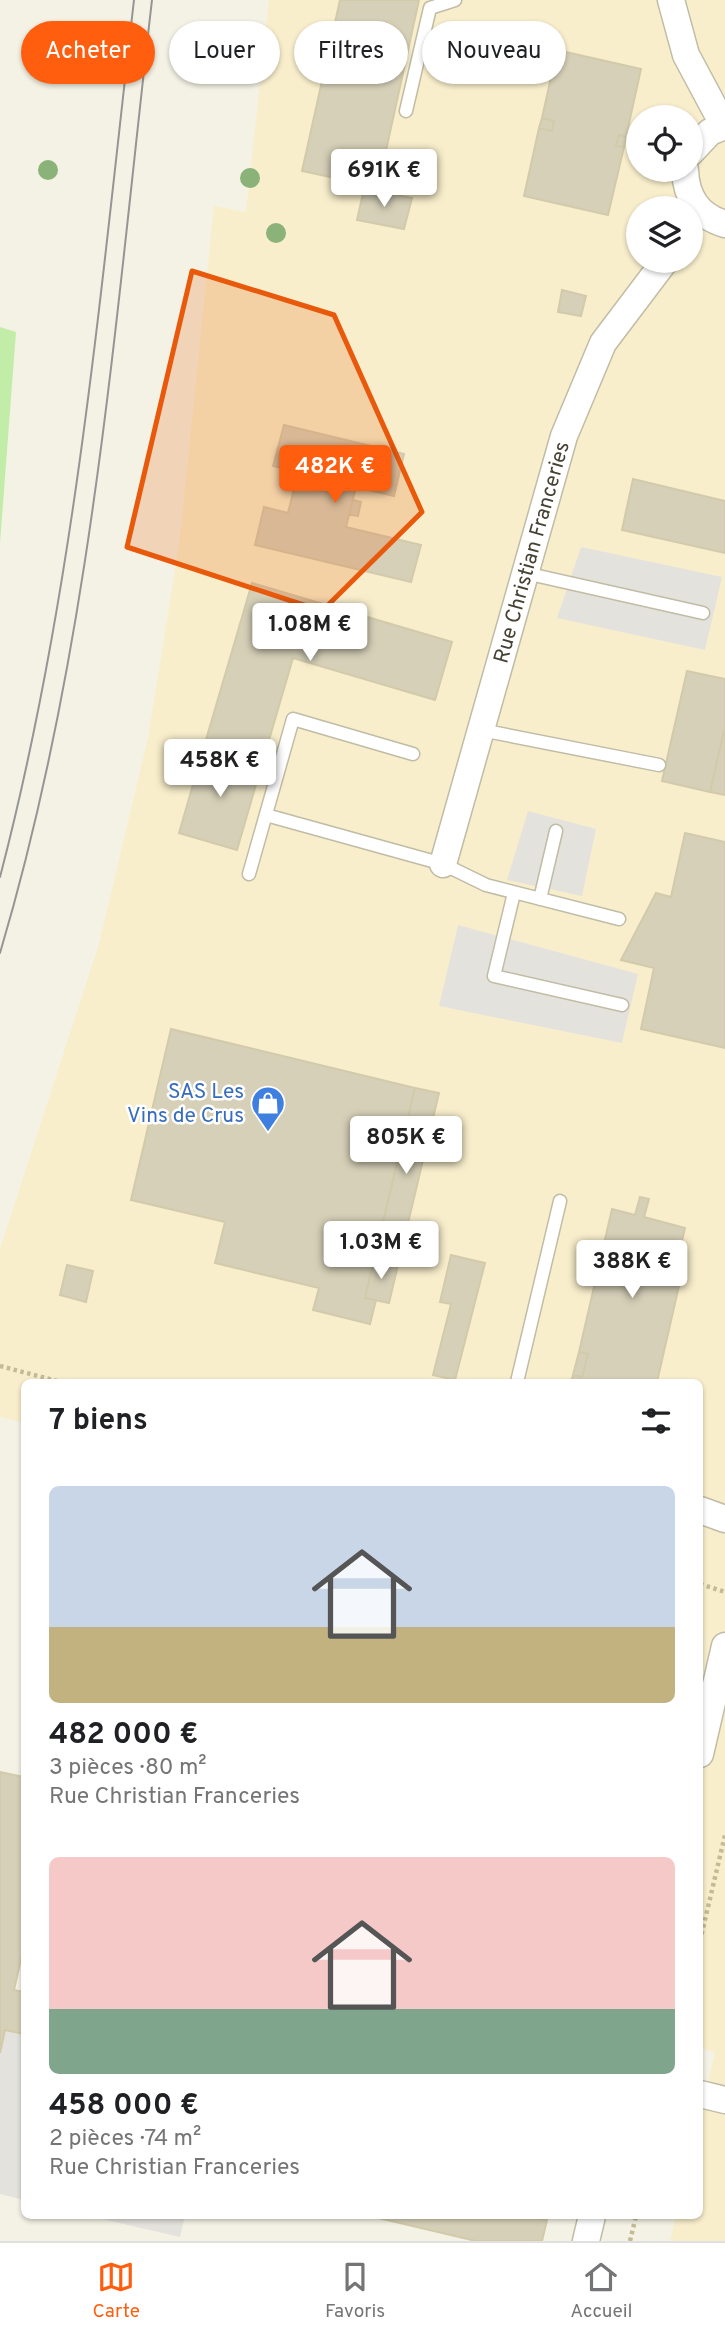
<!DOCTYPE html>
<html lang="fr">
<meta charset="utf-8">
<style>
:root{--surface:#fff;--page:#f6f6f6;--text:#202124;--muted:#757577;--line:#e0e0e0;--accent:#ff5e0f}
body{margin:0;font-family:Overpass,sans-serif;background:var(--page);color:var(--text);height:100vh;display:flex;flex-direction:column;font-size:26px;white-space:nowrap}
*{box-sizing:border-box;margin:0}
p{font-size:23px;color:var(--muted)}
.icon{flex:none;width:38px;height:38px;fill:none;stroke:currentColor;stroke-width:2;stroke-linecap:round;stroke-linejoin:round}
.map{position:relative;flex:1;overflow:hidden}
.side{position:absolute;left:21px;top:1379px;width:682px;height:840px;display:flex;flex-direction:column;background:var(--surface);border-radius:10px;box-shadow:0 2px 5px #0004}
.side>*{flex:none}
.banner{position:absolute;left:21px;top:21px;width:684px;height:63px;display:flex;gap:14px}
.fabs{position:absolute;left:626px;top:105px;display:grid;gap:14px}
.fabs a{display:grid;place-items:center;width:77px;height:77px;border-radius:50%;background:var(--surface);box-shadow:0 2px 5px #0004;font-size:35px}
.price{position:absolute;translate:-50% -60px;padding:0 16px;border-radius:7px;background:#fff;color:#222;font-size:23px;line-height:46px;filter:drop-shadow(0 2px 4px #0008)}
.price::after{content:'';position:absolute;left:50%;top:42px;width:21px;height:16px;margin-left:-10px;background:inherit;clip-path:polygon(0 0,100% 0,50% 100%)}
.price.on{background:var(--accent);color:#fff}
ul{padding:0;list-style:none}
li{display:grid;align-content:center;gap:14px;height:371px;padding:0 28px}
li span{display:grid;place-items:center;height:217px;border-radius:10px;color:#555}
li>.icon{margin-inline-start:auto}
span .icon{width:126px;height:126px;fill:#fffc;stroke-width:1}
li b{font-size:30px}
h2{display:flex;justify-content:space-between;align-items:center;height:84px;padding:0 28px;font-size:30px}
.chip{padding:0 24px;border-radius:32px;background:var(--surface);box-shadow:0 2px 5px #0004;font-size:24px;line-height:63px}
.chip.on{background:var(--accent);color:#fff}
.menu{display:flex;justify-content:space-around;align-items:center;height:98px;border-top:2px solid var(--line);background:var(--surface);font-size:19px;color:var(--muted)}
.menu a{display:grid;justify-items:center;gap:4px}
.menu .on{color:var(--accent)}
.map>svg:first-child{display:block}
.commercial{fill:#f8eecc;fill-rule:evenodd}
.green{fill:#c1eda8}
.parking{fill:#e4e2dd}
.building{fill:#d6d0b8;stroke:#d2caaa;stroke-width:2}
.lines{fill:none;stroke-linecap:round;stroke-linejoin:round}
.service-casing{stroke:#c0bca5;stroke-width:15}
.minor-casing{stroke:#c0bca5;stroke-width:29}
.path{stroke:#c3bb95;stroke-width:4.5;stroke-dasharray:3.5 3.5;stroke-linecap:butt}
.service{stroke:#fff;stroke-width:12}
.minor{stroke:#fff;stroke-width:26}
.tram{stroke:#959595;stroke-width:2}
.tree{fill:#8ab279}
.marked{fill:#e8590c;fill-opacity:0.2;stroke:#e8590c;stroke-width:5;stroke-linejoin:round}
.labels{text-anchor:middle;stroke-width:5;stroke-linejoin:round;paint-order:stroke}
.street-label{font-size:21px;fill:#464233;stroke:#fff}
.shop-label{font-size:21px;fill:#366cbe;stroke:#fff;text-anchor:end}
</style>
<div class="map">
<svg width="725" height="2241" viewBox="0 0 725 2241">
<rect width="100%" height="100%" fill="#f4f2e4"/>
<path class="commercial" d="M269,0H725V2241H670L676,2216H700V2116L715,2052L700,2049V1382H24V1423L0,1417V1249L99,944L148,738L179,546L214,206L246,212ZM639,117H691V170H639ZM639,208H691V261H639Z"/>
<path class="green" d="M0,327L16,332L0,543Z"/>
<path class="parking" d="M581,547L722,577L705,650L557,618Z
M528,811L596,829L582,896L507,880Z
M458,925L638,974L622,1043L439,1006Z
M5,2030L24,2034V2200L0,2194V2053Z
M89,2216H185L180,2237Z"/>
<path class="building" d="M340,0H419L378,187L302,171Z
M557,50L641,69L626,137L619,135L616,146L624,147L608,215L524,196L539,128L552,131L554,121L542,118Z
M542,118L554,121L552,131L539,128Z
M619,135L626,137L624,147L616,146Z
M364,189L412,198L404,229L357,220Z
M562,290L586,296L581,316L558,312Z
M284,425L404,454L394,496L356,487L346,527L421,545L411,582L255,545L264,507L288,513L298,472L273,466Z
M633,479L725,501V553L622,530Z
M353,500L361,502L358,516L349,515Z
M252,583L452,642L435,700L293,658L262,764L203,750Z
M687,671L725,679V727L710,792L662,781Z
M725,727V795L710,792Z
M203,750L262,764L237,850L179,833Z
M685,833L725,842V1048L641,1029L654,968L621,960L656,893L671,897Z
M171,1029L415,1088L365,1298L376,1300L370,1324L313,1310L319,1288L215,1263L225,1222L131,1200Z
M415,1088L439,1093L398,1265L374,1259Z
M640,1197L649,1199L644,1217L685,1228L674,1275L681,1277L657,1382H571L573,1375L582,1377L588,1354L579,1352L612,1209L635,1215Z
M451,1255L485,1263L455,1380L433,1375L451,1304L440,1302Z
M374,1259L398,1265L389,1303L365,1298Z
M67,1265L93,1271L86,1302L60,1295Z
M579,1352L588,1354L582,1377L573,1375Z
M0,1772L24,1777V1946L14,1990L24,1992V2034L5,2030L0,2053Z
M370,2216H524L547,2220L542,2241H476Z"/>
<g class="lines">
<g class="service-casing">
<path id="service" d="M406,111L430,8L455,0
M525,573L703,613
M481,730L659,765
M266,815L443,864L486,885L619,919
M249,874L293,719L413,754
M514,893L494,976L622,1005
M540,899L556,831
M517,1382L560,1201"/>
</g>
<g class="minor-casing">
<g id="minor">
<path d="M671,0L686,55L724,126"/>
<path d="M691,152L710,132L725,126"/>
<path d="M685,170C686,197 698,216 725,224"/>
<path id="s1" d="M443,864L564,436L603,343L665,261"/>
<path d="M700,1510L725,1519"/>
<path d="M700,1754L725,1646"/>
<path d="M700,2094L725,2100"/>
<path d="M586,2241L592,2216"/>
</g>
</g>
<path class="path" d="M0,1366L61,1382
M700,1584L725,1592
M700,1941L725,1835
M630,2241L636,2216"/>
<use href="#service" class="service"/>
<use href="#minor" class="minor"/>
<path class="tram" d="M0,877C75,590 100,294 134,0
M0,953C92,644 115,319 152,0"/>
</g>
<g class="tree">
<circle cx="48" cy="170" r="10"/>
<circle cx="250" cy="178" r="10"/>
<circle cx="276" cy="233" r="10"/>
</g>
<path class="marked" d="M192,271L334,315L422,512L322,611L127,547Z"/>
<defs>
<g id="shop-pin" transform="scale(1.75)"><path d="M0 17L-7.5 6A9.5 9.5 0 1 1 7.5 6Z" fill="#3f7fe0" stroke="#fff"/><path d="M-5-2.5h2.3a2.7 3.5 0 0 1 5.4 0H5L5.5 6h-11ZM-1.5-2.5h3a1.5 2.3 0 0 0-3 0Z" fill="#fff"/></g>
</defs>
<g fill-rule="evenodd">
<use href="#shop-pin" x="268" y="1103"/>
</g>
<g class="labels">
<g class="street-label">
<text dy="7" stroke="none"><textPath href="#s1" startOffset="324">Rue Christian Franceries</textPath></text>
</g>
<g class="shop-label">
<text x="244" y="1098">SAS Les<tspan x="244" dy="24">Vins de Crus</tspan></text>
</g>
</g>
</svg>
<div class="fabs">
<a><svg class="icon" aria-label="locate" viewBox="0 0 24 24"><circle cx="12" cy="12" r="6"/><path d="M12 2v4M12 18v4M2 12h4M18 12h4"/></svg></a>
<a><svg class="icon" aria-label="layers" viewBox="0 0 24 24"><path d="M12 4l9 5-9 5-9-5zM3 14l9 5 9-5"/></svg></a>
</div>
<b class="price" style="left:384px;top:209px">691K €</b>
<b class="price on" style="left:335px;top:505px">482K €</b>
<b class="price" style="left:310px;top:663px">1.08M €</b>
<b class="price" style="left:220px;top:799px">458K €</b>
<b class="price" style="left:406px;top:1176px">805K €</b>
<b class="price" style="left:381px;top:1281px">1.03M €</b>
<b class="price" style="left:632px;top:1300px">388K €</b>
<div class="banner">
<a class="chip on">Acheter</a>
<a class="chip">Louer</a>
<a class="chip">Filtres</a>
<a class="chip">Nouveau</a>
</div>
<section class="side">
<h2>7 biens<svg class="icon" aria-label="filters" viewBox="0 0 24 24"><path d="M4 7h16M4 17h16"/><circle cx="9" cy="7" r="2"/><circle cx="15" cy="17" r="2"/></svg></h2>
<ul>
<li><span style="background:linear-gradient(#c9d6e8 65%,#c2b280 0)"><svg class="icon" aria-label="home" viewBox="0 0 24 24"><path d="M3 11l9-7 9 7M6 9v11h12V9"/></svg></span><div><b>482 000 €</b><p>3 pièces · 80 m²</p><p>Rue Christian Franceries</p></div></li>
<li><span style="background:linear-gradient(#f6c9c9 70%,#7fa58c 0)"><svg class="icon" aria-label="home" viewBox="0 0 24 24"><path d="M3 11l9-7 9 7M6 9v11h12V9"/></svg></span><div><b>458 000 €</b><p>2 pièces · 74 m²</p><p>Rue Christian Franceries</p></div></li>
</ul>
</section>
</div>
<nav class="menu">
<a class="on"><svg class="icon" aria-label="map" viewBox="0 0 24 24"><path d="M3 6l6-2 6 2 6-2v14l-6 2-6-2-6 2zM9 4v14M15 6v14"/></svg>Carte</a>
<a><svg class="icon" aria-label="saved" viewBox="0 0 24 24"><path d="M7 4h10v16l-5-4-5 4z"/></svg>Favoris</a>
<a><svg class="icon" aria-label="home" viewBox="0 0 24 24"><path d="M3 11l9-7 9 7M6 9v11h12V9"/></svg>Accueil</a>
</nav>
